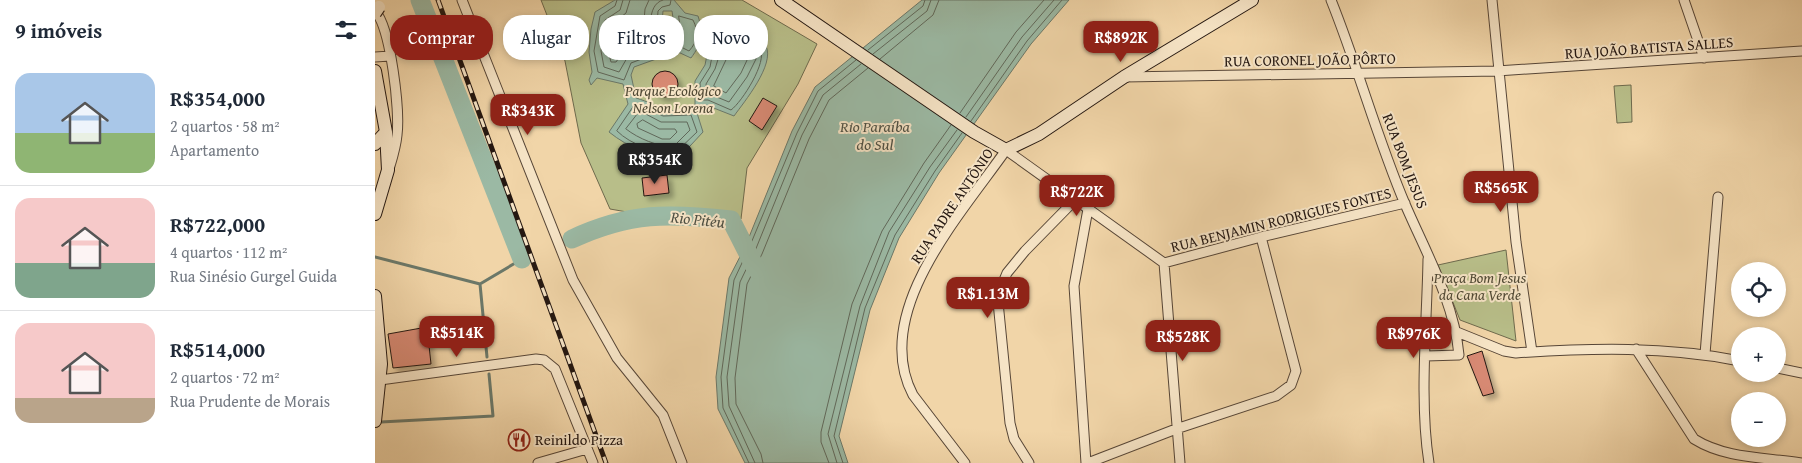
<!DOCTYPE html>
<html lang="pt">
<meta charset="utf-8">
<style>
:root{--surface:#fff;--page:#f2f2f3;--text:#1f2937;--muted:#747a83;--line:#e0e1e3;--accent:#8f2418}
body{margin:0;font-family:"Gentium Book Plus",serif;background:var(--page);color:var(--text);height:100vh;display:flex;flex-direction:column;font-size:19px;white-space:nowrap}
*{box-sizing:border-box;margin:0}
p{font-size:16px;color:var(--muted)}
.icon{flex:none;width:28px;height:28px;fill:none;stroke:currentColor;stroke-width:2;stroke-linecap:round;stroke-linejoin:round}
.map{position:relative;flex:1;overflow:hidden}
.sheet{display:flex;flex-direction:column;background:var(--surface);width:375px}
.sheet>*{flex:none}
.hud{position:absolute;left:15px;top:15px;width:475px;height:45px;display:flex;gap:10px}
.buttons{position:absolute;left:1356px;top:262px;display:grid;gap:10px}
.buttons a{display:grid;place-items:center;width:55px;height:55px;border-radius:50%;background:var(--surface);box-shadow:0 2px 8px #0003;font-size:25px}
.price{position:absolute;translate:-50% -42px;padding:0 11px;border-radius:10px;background:var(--accent);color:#fff;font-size:16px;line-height:32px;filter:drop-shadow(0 1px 2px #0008)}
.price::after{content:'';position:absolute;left:50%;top:30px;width:15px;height:11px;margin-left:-8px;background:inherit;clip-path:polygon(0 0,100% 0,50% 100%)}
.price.current{background:#222;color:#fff}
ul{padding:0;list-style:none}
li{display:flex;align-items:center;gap:15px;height:125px;padding:0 15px}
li+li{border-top:1px solid var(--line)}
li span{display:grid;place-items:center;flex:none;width:140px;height:100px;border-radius:15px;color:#555}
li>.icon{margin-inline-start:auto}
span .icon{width:60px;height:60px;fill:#fffc;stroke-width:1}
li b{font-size:21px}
h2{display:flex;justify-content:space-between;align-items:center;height:60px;padding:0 15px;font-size:21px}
.chip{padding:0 18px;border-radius:20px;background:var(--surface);box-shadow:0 2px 8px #0003;font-size:18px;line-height:45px}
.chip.current{background:var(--accent);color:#fff}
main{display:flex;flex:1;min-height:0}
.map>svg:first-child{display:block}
.green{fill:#b8be89;stroke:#6e6a4d}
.water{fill:#9bb9a4;stroke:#6b7869}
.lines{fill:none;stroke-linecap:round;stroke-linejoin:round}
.shore{stroke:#60685a;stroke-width:1}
.stream{stroke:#6b7869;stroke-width:3}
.river{stroke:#9bb9a4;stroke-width:19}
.building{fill:#d78973;stroke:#241711;filter:url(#shadow)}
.minor-casing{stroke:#574637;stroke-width:11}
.secondary-casing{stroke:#241711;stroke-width:14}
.minor{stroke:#f6e4c6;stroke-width:9}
.secondary{stroke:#f6e4c6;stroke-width:12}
.rail-casing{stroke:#241711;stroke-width:5}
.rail{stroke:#f6e4c6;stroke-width:3;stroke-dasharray:9;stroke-linecap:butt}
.secondary-bridge-casing{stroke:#241711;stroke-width:14;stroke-linecap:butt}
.secondary-bridge{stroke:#f6e4c6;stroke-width:12}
.labels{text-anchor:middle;stroke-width:4;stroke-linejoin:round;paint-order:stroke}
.street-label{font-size:15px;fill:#241711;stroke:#f6e4c6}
.park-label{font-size:15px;font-style:italic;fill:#504935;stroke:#f6e4c6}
.poi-label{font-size:15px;fill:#241711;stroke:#f6e4c6;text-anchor:start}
.water-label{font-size:16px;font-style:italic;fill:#4e5044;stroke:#f6e4c6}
</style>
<main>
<section class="sheet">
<h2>9 imóveis<svg class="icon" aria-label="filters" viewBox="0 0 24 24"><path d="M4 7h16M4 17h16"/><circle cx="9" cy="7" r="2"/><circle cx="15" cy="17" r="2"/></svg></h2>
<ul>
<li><span style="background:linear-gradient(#a9c7e8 60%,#8fb573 0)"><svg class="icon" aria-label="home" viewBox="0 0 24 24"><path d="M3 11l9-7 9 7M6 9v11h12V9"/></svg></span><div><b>R$354,000</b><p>2 quartos · 58 m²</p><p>Apartamento</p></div></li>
<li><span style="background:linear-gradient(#f6c9c9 65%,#7fa58c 0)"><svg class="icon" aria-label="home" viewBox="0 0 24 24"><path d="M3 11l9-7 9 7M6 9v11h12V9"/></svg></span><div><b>R$722,000</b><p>4 quartos · 112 m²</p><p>Rua Sinésio Gurgel Guida</p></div></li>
<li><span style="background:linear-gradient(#f6c9c9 75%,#b9a48a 0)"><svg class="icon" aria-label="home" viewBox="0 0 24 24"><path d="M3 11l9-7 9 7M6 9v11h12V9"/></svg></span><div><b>R$514,000</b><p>2 quartos · 72 m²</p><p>Rua Prudente de Morais</p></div></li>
</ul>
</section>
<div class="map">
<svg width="1427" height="463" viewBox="0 0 1427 463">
<defs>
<filter id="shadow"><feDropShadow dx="4.5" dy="4.5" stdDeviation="2.5" flood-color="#0004"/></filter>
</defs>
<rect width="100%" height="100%" fill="#f1d5a8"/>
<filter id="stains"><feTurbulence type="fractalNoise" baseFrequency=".004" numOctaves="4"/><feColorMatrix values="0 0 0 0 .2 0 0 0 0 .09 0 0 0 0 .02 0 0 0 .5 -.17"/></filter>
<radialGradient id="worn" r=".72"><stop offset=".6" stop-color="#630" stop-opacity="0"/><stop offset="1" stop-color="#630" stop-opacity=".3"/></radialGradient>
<path class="green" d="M166,0H367L442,44L423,84L372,168L366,219L323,216L292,219L235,209L206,143L190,61Z
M1256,85L1257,122L1242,123L1239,86Z
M1131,250L1141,341L1085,320L1063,265Z"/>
<path class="water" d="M240,0H299L310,13L323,16C329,34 327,43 316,58L303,52L297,11H288L284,58L259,67L256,75L261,98C285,105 293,117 320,107V81L330,65L333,50L345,30L355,22C366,27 384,35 391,46C400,65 369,102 359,116L331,105L322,113L328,132L303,159C277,157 254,148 234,132L253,104L248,84L222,78L216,85L214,80L217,72L214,52L216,29L220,12Z
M547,0H694L656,44L564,173L524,238L495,310L464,436L473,463H370L343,409L341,377L354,278L370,247L417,131L440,87Z"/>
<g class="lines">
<path class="shore" d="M242,0L240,6L225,16L219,51L223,72L249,80L256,63L280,54L283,11L287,7L295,5L296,0
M248,0L245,10L230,20L226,51L229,67L244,72L252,58L274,50C277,35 270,5 288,0
M255,0L251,13L236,25L233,51L236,62H241L249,51L267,44L270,9L274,0
M304,16L318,20C324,32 323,41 314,51L308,48Z
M357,28C366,33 380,39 385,49C393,61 367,102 356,110L333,100H326L325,83L335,67L338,51L349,33Z
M355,36L367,41L380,52L381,59L372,77L354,102L332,93L331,84L340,69L345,53Z
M358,46L363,47L373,58L366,73L351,93L339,86Z
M493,50L548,6L550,0
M498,54L552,11L556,0
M505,59L558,15L564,0
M261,103L288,116L316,115L322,132L300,153C281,153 256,145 242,131Z
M265,111L286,122H312L315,130L298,147C282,146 264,139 251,129Z
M585,113L641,32L669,0
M591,117L647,37L679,0
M268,120L284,129H300L302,132L295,139H287L263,128L262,124Z
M596,121L652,41L687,0
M374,463L348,408L346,377L359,280L374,248L422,133L443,91L481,60
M380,463L354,406L352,377L365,282L380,251L427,135L448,95L486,64
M388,463L386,454L361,404L360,378L372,284L387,254L434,139L454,100L493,68
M454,463L446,442V432L477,304L507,231L549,163L576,125
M462,463L453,434L485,306L514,232L555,167L582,130
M468,463L459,436L490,308L520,235L560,171L587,133"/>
<path class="stream" d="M0,257L105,284L147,259
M105,284L112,357
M6,422L118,416L114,374"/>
<path class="river" d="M45,0L147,259
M197,239C255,212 294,213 356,220L381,269"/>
</g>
<path class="building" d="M277 84a13 13 0 1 1 26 0a13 13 0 1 1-26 0Z
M388,98L402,106L387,130L374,121Z
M292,175L294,193L269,196L267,178Z
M52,327L56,364L18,368L13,334Z
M1107,351L1119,393L1108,396L1092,356Z"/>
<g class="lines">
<g class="minor-casing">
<path id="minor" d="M87,0L198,280L242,358L288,415L307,463
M956,0C983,67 1002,138 1030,204C1051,253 1079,301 1084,355L1051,356
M1117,0L1141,242L1157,352
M1309,0L1329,58
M0,11C16,28 25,111 22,135C21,146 18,156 15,166
M0,57L15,56
M749,77L1122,71L1427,51
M1053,259C1052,323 1044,400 1054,463
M789,263L886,237L1030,203
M789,263L805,463
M1082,332L1129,351L1141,353C1216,348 1291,346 1365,361
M1261,349L1319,439C1351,459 1390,457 1427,463
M1330,354L1343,197
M1402,368L1427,373
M5,380L161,359L169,360L180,369L218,463
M163,463L212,449
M590,463L538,395C495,313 586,214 631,150L789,263
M654,463L639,439L635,423L623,302L627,285L632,273L650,251L700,200
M711,463L699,286L713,209
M713,463L801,429L901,396L916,385L921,371L886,237"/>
</g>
<g class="secondary-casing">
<path id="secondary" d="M406,0L599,132L631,150L664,134L749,77L877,0
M0,71L11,132L13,170L0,214
M0,144L11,132
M0,296L6,364L0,421"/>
</g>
<use href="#minor" class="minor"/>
<use href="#secondary" class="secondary"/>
<g class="rail-casing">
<path id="rail" d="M63,0L231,463"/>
</g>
<use href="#rail" class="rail"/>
<g class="secondary-bridge-casing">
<path id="secondary-bridge" d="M0,13L4,7"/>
</g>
<use href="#secondary-bridge" class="secondary-bridge"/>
</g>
<defs>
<g id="restaurant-ring" transform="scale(1.125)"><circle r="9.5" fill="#f6e4c6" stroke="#8f2418" stroke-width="1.5"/><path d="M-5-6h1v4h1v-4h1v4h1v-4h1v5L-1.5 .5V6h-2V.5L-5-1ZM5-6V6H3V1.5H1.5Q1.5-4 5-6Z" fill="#8f2418"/></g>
</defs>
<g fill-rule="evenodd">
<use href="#restaurant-ring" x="144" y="440"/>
</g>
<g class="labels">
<g class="street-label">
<text transform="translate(1274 48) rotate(-4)" y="5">RUA JOÃO BATISTA SALLES</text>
<text transform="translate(935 60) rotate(-1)" y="5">RUA CORONEL JOÃO PÔRTO</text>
<text transform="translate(1030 161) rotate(69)" y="5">RUA BOM JESUS</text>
<text transform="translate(577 206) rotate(-56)" y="5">RUA PADRE ANTÔNIO</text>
<text transform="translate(906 220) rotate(-14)" y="5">RUA BENJAMIN RODRIGUES FONTES</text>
</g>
<g class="park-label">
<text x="298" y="96">Parque Ecológico<tspan x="298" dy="17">Nelson Lorena</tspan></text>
<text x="1105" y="283">Praça Bom Jesus<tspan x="1105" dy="17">da Cana Verde</tspan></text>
</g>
<g class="poi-label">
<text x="160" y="445">Reinildo Pizza</text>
</g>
<g class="water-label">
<text x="500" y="132">Rio Paraíba<tspan x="500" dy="18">do Sul</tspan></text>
<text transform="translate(323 219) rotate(6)" y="6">Rio Pitéu</text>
</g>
</g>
<rect width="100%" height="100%" filter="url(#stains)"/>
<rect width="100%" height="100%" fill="url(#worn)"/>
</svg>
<div class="buttons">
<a><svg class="icon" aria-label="locate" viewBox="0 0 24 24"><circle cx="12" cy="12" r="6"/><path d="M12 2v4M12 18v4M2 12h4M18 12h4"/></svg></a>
<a>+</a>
<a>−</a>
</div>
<b class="price" style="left:746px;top:63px">R$892K</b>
<b class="price" style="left:153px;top:136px">R$343K</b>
<b class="price current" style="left:280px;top:185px">R$354K</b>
<b class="price" style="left:1126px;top:213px">R$565K</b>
<b class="price" style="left:702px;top:217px">R$722K</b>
<b class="price" style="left:613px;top:319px">R$1.13M</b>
<b class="price" style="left:82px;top:358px">R$514K</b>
<b class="price" style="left:1039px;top:359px">R$976K</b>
<b class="price" style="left:808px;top:362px">R$528K</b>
<div class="hud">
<a class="chip current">Comprar</a>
<a class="chip">Alugar</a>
<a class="chip">Filtros</a>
<a class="chip">Novo</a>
</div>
</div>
</main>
